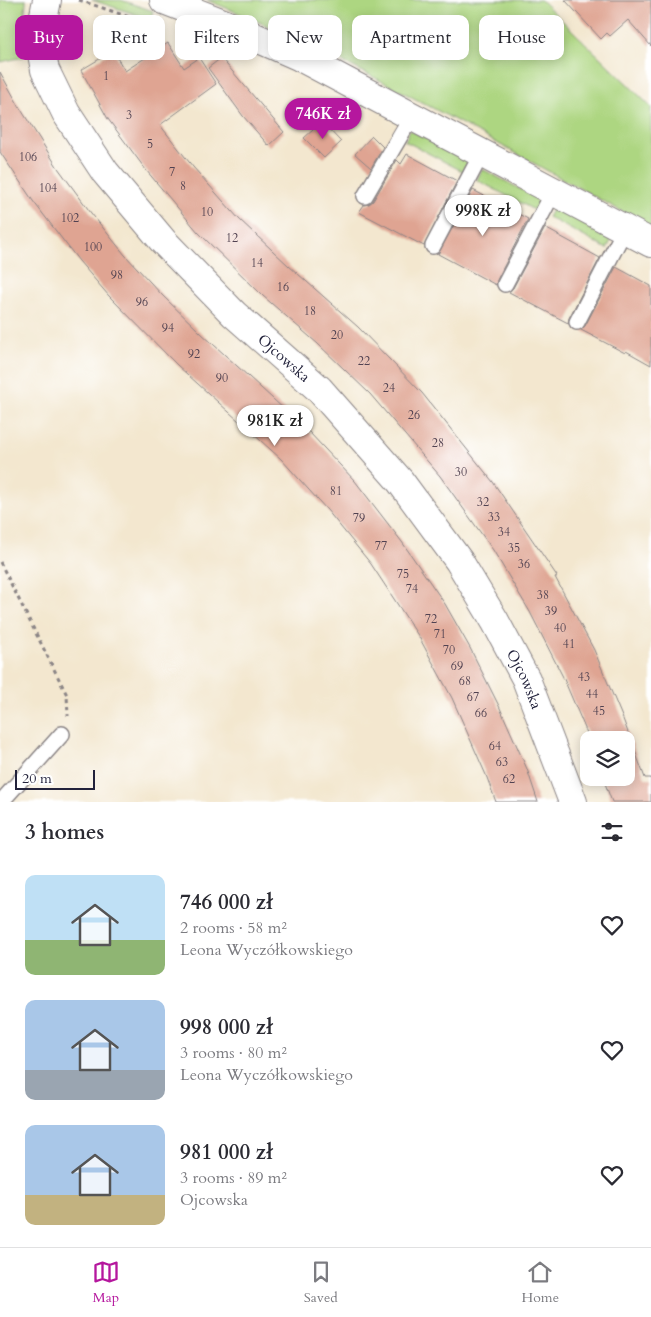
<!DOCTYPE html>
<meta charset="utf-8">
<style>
:root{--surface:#fff;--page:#f7f7f7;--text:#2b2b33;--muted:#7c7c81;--line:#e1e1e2;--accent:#b5179e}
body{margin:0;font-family:Cardo,serif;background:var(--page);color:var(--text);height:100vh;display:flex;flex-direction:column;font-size:19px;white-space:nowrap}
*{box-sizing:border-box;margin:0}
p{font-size:16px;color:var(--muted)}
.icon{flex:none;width:28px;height:28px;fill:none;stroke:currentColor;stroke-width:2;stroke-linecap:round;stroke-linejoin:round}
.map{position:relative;height:802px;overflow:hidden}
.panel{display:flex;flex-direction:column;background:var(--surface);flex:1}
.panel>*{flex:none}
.top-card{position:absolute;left:15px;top:15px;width:621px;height:45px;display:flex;gap:10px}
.tools{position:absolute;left:580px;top:731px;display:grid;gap:10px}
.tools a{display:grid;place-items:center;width:55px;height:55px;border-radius:10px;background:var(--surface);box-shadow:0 2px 12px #0003;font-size:25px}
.scale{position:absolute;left:15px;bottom:12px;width:80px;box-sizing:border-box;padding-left:5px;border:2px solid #22223b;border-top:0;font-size:14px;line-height:18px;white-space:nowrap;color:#22223b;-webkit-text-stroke:4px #fff;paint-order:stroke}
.price{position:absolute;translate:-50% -42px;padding:0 11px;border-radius:18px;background:#fff;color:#222;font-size:16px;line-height:32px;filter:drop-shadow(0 1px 2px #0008)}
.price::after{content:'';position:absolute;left:50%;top:30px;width:15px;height:11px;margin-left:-8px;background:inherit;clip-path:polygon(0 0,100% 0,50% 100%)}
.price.on{background:var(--accent);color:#fff}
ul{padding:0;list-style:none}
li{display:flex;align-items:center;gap:15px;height:125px;padding:0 25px}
li span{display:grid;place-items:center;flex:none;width:140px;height:100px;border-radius:10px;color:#555}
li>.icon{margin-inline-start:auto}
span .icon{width:60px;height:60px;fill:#fffc;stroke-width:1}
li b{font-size:21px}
h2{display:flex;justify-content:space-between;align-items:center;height:60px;padding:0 25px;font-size:21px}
.pill{padding:0 18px;border-radius:10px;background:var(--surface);box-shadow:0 2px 12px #0003;font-size:18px;line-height:45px}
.pill.on{background:var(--accent);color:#fff}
.tabs{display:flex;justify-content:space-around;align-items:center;height:70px;border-top:1px solid var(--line);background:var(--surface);font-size:14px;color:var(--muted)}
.tabs a{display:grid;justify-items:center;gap:2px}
.tabs .on{color:var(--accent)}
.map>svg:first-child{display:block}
.green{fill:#add681;stroke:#687c5e}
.building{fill:#dfa492}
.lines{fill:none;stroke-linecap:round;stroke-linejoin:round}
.service-casing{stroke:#8a8485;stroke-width:18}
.minor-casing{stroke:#8a8485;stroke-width:30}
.path{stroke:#8a8485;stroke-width:3;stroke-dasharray:4 4;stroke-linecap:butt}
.service{stroke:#fff;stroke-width:15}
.minor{stroke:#fff;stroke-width:28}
.labels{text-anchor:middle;stroke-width:4;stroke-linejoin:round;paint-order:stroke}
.number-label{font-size:12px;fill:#514251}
.street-label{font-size:15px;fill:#22223b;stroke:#fff}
</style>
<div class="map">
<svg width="651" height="802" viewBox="0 0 651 802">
<rect width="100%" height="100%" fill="#fff"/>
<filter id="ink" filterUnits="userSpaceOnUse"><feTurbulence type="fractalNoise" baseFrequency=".02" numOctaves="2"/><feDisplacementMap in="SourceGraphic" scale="10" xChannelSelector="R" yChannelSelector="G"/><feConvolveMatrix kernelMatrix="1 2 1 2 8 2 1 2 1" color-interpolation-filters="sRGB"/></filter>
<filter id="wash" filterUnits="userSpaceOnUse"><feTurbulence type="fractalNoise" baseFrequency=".0096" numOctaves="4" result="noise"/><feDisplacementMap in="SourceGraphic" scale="20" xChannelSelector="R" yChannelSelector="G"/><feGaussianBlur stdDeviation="1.12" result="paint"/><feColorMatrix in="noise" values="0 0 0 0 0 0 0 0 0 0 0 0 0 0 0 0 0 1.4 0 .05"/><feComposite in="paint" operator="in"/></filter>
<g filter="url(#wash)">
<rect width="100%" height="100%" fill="#f3e7cf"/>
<path class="green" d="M0,0H26V3L21,39L23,57L1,62Z
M92,0H121L153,11L150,19Z
M207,0H541L651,107V227C504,149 361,62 207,0Z
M410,130L470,162L464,172L405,141Z
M482,169L541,200L536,211L477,180Z
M554,207L612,238L607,249L548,217Z"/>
<g id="blocks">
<path class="building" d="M565,0H651V46L628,20L610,36L607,33L601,39Z
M168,43L184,68L199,58L216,84L160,125L193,167L239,219L289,266L358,327L422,393L493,482L557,576L555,577L594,650L623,719L645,778H651V802H612L603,778H626V740H590L563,677L530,612L493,550L440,476L370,394L318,344L263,296L198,232L146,170L108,119L81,70L113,51L125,71Z
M221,58L284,132L269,146L243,116L208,68Z
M0,72L20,108L58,168L91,213L125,255L162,295L201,333L309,432L355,481L402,542L445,604L470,648L500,708L527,769L538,802H496L486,775L452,698L419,637L371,564L327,510L281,459L177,365L109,296L79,261L33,201L0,152Z
M322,122L341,142L324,158L304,138Z
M372,136L383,147L371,168L355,154Z
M407,154L457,181L424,246L359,212L364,205L369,204L373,201L397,160L401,164Z
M473,190L528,219L497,280L496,285L438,254Z
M545,228L600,258L569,318L568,323L509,292L513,288Z
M616,267L651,286V365L626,351L625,353L581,330L585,326Z"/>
</g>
</g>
<g filter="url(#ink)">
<use href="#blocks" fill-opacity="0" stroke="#8a8485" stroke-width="1"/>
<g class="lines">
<g class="service-casing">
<path id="service" d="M365,196L412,116
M433,246L482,153
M505,284L554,191
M577,322L625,229
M1,802L62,734"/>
</g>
<g class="minor-casing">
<g id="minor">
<path id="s1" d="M47,0L41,30L42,54L45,70L66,113L105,172L163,241L234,314L319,389L400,481L459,561L495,621L526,679L573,802"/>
<path d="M164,0L223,23L298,56L651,243"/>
</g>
</g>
<path class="path" d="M79,0L147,23
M0,562L67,695L68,716"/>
<use href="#service" class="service"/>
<use href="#minor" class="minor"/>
</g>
</g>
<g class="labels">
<g class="number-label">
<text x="106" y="80">1</text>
<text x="129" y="119">3</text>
<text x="150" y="148">5</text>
<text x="28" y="161">106</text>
<text x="172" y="176">7</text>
<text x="183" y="190">8</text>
<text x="48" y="192">104</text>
<text x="207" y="216">10</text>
<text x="70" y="222">102</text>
<text x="232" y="242">12</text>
<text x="93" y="251">100</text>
<text x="257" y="267">14</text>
<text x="117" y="279">98</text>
<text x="283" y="291">16</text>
<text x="142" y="306">96</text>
<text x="310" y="315">18</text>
<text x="168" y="332">94</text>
<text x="337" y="339">20</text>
<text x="194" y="358">92</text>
<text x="364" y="365">22</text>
<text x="222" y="382">90</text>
<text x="389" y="392">24</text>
<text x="414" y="419">26</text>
<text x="438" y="447">28</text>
<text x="461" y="476">30</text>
<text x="336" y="495">81</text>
<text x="483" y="506">32</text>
<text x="494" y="521">33</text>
<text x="359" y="522">79</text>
<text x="504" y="536">34</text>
<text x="381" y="550">77</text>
<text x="514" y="552">35</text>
<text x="524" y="568">36</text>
<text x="403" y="578">75</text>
<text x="412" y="593">74</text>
<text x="543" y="599">38</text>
<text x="551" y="615">39</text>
<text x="431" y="623">72</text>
<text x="560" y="632">40</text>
<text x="440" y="638">71</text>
<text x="569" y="648">41</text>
<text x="449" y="654">70</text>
<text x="457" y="670">69</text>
<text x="584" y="681">43</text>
<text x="465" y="685">68</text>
<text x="592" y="698">44</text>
<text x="473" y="701">67</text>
<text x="599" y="715">45</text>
<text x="481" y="717">66</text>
<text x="495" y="750">64</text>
<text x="502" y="766">63</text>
<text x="509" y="783">62</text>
</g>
<g class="street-label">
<text dy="5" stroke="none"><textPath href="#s1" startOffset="448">Ojcowska</textPath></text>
<text dy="5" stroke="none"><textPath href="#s1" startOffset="852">Ojcowska</textPath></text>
</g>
</g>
</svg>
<div class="tools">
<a><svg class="icon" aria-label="layers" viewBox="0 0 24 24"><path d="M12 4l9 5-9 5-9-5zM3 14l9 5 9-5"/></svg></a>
</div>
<div class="scale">20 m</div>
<b class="price on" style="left:323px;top:140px">746K zł</b>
<b class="price" style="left:483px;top:237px">998K zł</b>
<b class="price" style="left:275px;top:447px">981K zł</b>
<div class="top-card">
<a class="pill on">Buy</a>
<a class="pill">Rent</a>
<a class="pill">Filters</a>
<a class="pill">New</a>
<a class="pill">Apartment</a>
<a class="pill">House</a>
</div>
</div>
<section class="panel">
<h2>3 homes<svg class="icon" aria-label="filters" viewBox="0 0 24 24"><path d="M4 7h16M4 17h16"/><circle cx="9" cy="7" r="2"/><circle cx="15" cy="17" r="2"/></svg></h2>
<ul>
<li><span style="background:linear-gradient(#bfe0f5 65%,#8fb573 0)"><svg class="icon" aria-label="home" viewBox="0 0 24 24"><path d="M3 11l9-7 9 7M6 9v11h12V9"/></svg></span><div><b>746 000 zł</b><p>2 rooms · 58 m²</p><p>Leona Wyczółkowskiego</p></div><svg class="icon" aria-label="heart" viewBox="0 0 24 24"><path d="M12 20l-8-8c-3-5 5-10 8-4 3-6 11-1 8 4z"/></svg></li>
<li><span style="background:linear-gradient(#a9c7e8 70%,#9aa5b1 0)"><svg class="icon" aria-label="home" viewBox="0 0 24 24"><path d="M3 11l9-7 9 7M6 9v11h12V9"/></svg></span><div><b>998 000 zł</b><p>3 rooms · 80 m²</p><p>Leona Wyczółkowskiego</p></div><svg class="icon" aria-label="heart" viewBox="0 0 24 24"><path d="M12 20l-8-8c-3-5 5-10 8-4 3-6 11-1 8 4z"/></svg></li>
<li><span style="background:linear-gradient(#a9c7e8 70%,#c2b280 0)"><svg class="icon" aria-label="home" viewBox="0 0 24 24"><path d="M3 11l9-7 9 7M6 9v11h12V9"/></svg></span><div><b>981 000 zł</b><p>3 rooms · 89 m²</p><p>Ojcowska</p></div><svg class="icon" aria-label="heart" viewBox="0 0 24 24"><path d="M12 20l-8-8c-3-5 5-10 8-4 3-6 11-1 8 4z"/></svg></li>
</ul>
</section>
<nav class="tabs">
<a class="on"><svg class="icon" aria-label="map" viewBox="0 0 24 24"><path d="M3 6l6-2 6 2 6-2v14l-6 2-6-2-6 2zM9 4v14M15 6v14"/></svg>Map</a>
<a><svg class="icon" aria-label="saved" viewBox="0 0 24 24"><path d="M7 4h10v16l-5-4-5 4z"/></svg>Saved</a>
<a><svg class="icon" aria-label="home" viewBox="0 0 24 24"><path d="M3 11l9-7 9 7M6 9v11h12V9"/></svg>Home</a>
</nav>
